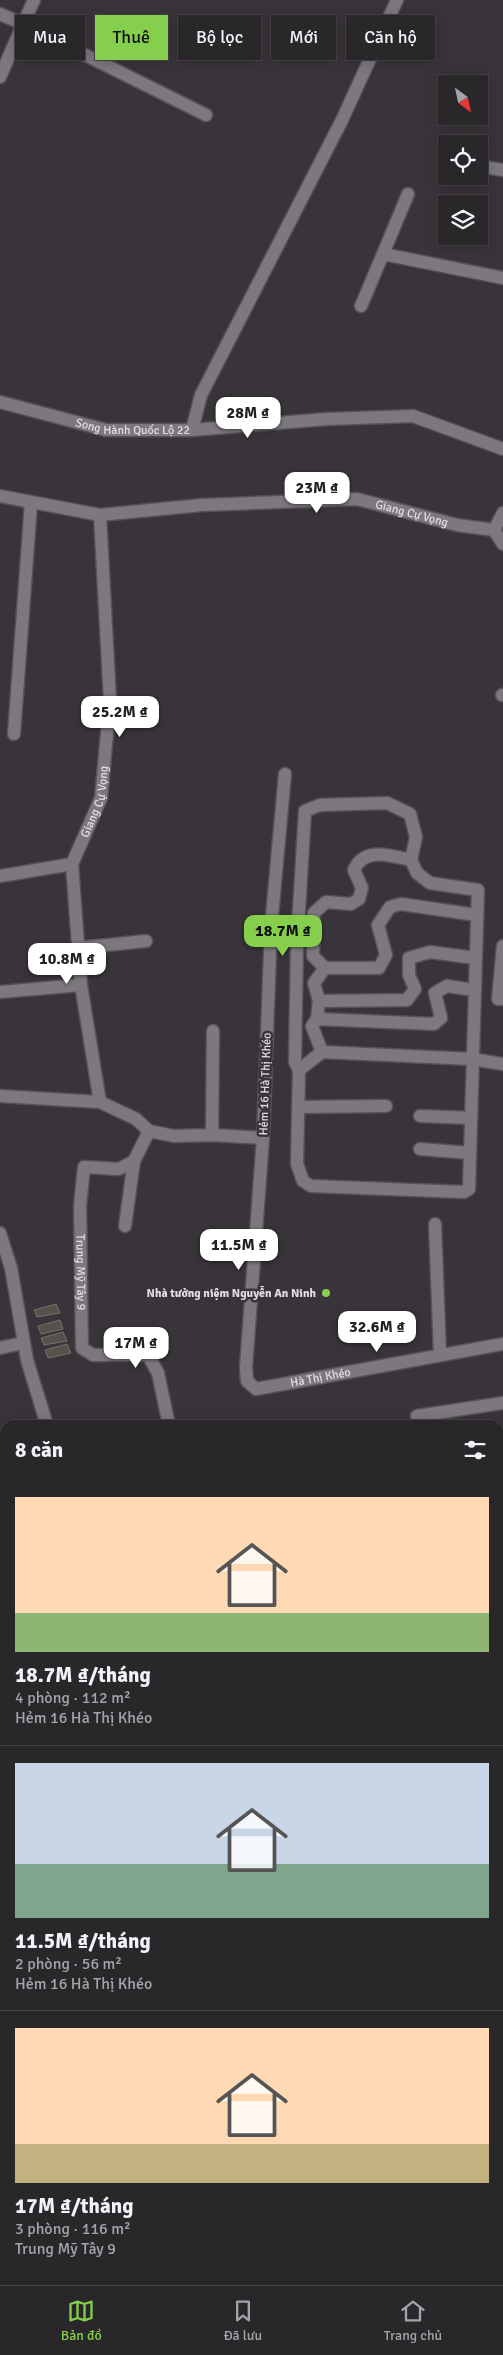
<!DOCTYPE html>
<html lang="vi">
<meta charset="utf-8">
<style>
:root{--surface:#2a272b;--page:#363337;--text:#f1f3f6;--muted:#a5a5a9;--line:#464447;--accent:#85cf4d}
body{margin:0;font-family:Signika,sans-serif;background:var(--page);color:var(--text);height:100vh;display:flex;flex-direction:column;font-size:19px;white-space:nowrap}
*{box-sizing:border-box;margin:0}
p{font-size:16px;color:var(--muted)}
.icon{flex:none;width:28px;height:28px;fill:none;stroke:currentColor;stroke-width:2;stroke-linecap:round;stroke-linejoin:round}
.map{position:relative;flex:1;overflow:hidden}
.drawer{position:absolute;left:0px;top:1420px;width:504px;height:865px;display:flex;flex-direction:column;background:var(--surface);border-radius:15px 15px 0 0;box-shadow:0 2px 12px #0003,0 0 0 1px var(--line)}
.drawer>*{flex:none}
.guide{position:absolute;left:15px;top:15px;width:474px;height:45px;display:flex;gap:10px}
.needle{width:32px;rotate:147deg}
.controls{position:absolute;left:438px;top:75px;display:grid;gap:10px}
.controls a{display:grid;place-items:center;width:50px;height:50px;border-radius:0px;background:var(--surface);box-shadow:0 2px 12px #0003,0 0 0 1px var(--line);font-size:25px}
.price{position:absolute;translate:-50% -42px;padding:0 11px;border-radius:10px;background:#fff;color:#222;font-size:16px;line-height:32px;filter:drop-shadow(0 1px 2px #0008)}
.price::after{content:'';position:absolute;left:50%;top:30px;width:15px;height:11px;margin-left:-8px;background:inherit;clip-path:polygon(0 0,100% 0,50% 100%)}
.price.selected{background:var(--accent);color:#111}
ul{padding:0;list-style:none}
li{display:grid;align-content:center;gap:10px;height:265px;padding:0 15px}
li+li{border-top:1px solid var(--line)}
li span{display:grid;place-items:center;height:155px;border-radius:0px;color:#555}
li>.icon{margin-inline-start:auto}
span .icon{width:90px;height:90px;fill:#fffc;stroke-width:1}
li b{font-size:21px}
h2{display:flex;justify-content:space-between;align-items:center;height:60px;padding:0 15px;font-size:21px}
.chip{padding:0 18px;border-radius:0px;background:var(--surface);box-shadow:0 2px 12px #0003,0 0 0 1px var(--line);font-size:18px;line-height:45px}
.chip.selected{background:var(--accent);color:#111}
.tab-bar{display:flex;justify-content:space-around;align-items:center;height:70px;border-top:1px solid var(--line);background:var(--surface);font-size:14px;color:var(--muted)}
.tab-bar a{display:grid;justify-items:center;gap:2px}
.tab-bar .selected{color:var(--accent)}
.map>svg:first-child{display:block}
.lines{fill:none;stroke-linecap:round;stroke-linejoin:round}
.stream{stroke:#0e8a93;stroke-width:5}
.building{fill:#55514b;stroke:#75706b}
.minor-casing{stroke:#555256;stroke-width:15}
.minor{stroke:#7c787e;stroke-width:12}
.poi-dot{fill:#85cf4d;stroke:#383439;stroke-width:2}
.labels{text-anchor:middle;stroke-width:5;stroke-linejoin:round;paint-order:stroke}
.street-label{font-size:12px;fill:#e0dee1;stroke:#383439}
.poi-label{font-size:12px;font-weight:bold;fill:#e0dee1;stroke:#383439;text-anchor:end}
</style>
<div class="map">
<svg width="503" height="2285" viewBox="0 0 503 2285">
<rect width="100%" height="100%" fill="#383439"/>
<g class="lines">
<path class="stream" d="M499,2041H503
M0,2159H5"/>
</g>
<path class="building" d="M56,1304L60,1313L37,1317L34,1310Z
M60,1320L63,1329L41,1334L38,1326Z
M63,1332L67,1341L44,1345L41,1338Z
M67,1344L71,1353L48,1358L45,1350Z"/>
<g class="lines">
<g class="minor-casing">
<g id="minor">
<path d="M34,0L23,24L206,115"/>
<path d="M0,14L23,24L0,77"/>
<path d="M479,166L503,170"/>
<path d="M383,254L408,194"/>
<path d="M361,306L383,254L503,278"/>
<path id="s1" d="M0,402L106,430H192L327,419L413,416L503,449"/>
<path d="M192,430L201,395L342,120L397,0"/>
<path id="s2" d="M0,496L100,515L202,505L357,499L457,525L494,530L503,513"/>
<path d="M494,530L503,544"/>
<path d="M502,695H503"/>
<path d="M14,734L31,503"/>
<path id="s3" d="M285,774L271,927L263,1138L246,1367L247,1381L256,1389L503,1344"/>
<path d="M387,803L410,814L416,837L411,860L417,873L430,883L478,890L469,1189L464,1192L311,1186L303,1181L297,1164L299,1070L295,1062L297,943L305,811L320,805Z"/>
<path d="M72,864L81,985L100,1102"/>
<path id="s4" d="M0,876L72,864L101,798L110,701L100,515"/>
<path d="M503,946L498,999H503"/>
<path d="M78,948L146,941"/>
<path d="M325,968L313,956L314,913L326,902L351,904L359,899L362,888L354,870C364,846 391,856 411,860"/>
<path d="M0,992L81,985"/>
<path d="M319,1001L407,1000L415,989L409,975V958L430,952L475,958"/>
<path d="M317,1019L319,1001L314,983L325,968H379L386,955L378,925L390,907L401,904L476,915"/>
<path d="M322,1052L312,1026L317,1019L434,1024L441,1018L435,993L447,986L474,990"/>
<path d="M299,1070L322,1052L472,1059L503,1064"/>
<path d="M0,1096L100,1102L136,1119L149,1131L174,1136L212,1135L263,1138"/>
<path d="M299,1107L386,1106"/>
<path d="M420,1116L471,1118"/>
<path id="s5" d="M149,1131L134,1161L119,1169L84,1167L80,1206L82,1348L93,1355H148L158,1373L169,1425"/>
<path d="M212,1135L213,1031"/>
<path d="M420,1149L470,1153"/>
<path d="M435,1224L440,1355"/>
<path d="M125,1226L134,1161"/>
<path d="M0,1233L11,1268L27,1360L47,1425"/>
<path d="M0,1348L23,1343"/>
<path d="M419,1425L417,1416L503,1403"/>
<path d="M0,1475L5,1474"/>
<path d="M499,1488L503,1487"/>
<path d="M499,1796L503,1795"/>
<path d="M0,1855L5,1856"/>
<path d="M499,1938H503"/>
<path d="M499,2013L503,2012"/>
<path d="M0,2015L5,2014"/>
<path d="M499,2053L503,2052"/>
<path d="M0,2106L5,2104"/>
<path d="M499,2158L503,2156"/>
<path d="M0,2180L5,2179"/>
<path d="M0,2196L4,2238"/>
<path d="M16,2280L17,2285"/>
<path d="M315,2280L317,2285"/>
<path d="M365,2280L367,2285"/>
<path d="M421,2280L423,2285"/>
<path d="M97,2285L120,2280"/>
<path d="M480,2285L492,2280"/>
</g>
</g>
<use href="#minor" class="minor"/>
</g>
<circle class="poi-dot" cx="326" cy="1293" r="5"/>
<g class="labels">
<g class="street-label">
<text dy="4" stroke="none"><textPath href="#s1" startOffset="136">Song Hành Quốc Lộ 22</textPath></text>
<text dy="4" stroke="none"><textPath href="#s2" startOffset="416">Giang Cự Vọng</textPath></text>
<text dy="4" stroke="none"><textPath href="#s4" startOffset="140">Giang Cự Vọng</textPath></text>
<text transform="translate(265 1084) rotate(-88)" y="4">Hẻm 16 Hà Thị Khéo</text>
<text dy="4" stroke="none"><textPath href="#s5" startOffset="191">Trung Mỹ Tây 9</textPath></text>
<text dy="4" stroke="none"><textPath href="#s3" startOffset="686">Hà Thị Khéo</textPath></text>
</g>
<g class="poi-label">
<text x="316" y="1297">Nhà tưởng niệm Nguyễn An Ninh</text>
</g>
</g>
</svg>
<div class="controls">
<a><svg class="needle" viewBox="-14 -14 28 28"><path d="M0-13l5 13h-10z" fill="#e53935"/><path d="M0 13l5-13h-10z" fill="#a5a5a9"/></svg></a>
<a><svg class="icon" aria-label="locate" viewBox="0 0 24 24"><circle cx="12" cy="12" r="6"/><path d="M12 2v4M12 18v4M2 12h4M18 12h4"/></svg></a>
<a><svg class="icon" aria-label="layers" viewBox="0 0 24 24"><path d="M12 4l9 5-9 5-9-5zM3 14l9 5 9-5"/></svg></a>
</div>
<b class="price" style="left:248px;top:439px">28M ₫</b>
<b class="price" style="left:317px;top:514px">23M ₫</b>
<b class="price" style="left:120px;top:738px">25.2M ₫</b>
<b class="price selected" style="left:283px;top:957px">18.7M ₫</b>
<b class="price" style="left:67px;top:985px">10.8M ₫</b>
<b class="price" style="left:239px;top:1271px">11.5M ₫</b>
<b class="price" style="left:377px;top:1353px">32.6M ₫</b>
<b class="price" style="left:136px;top:1369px">17M ₫</b>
<div class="guide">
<a class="chip">Mua</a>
<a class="chip selected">Thuê</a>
<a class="chip">Bộ lọc</a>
<a class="chip">Mới</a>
<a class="chip">Căn hộ</a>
</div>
<section class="drawer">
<h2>8 căn<svg class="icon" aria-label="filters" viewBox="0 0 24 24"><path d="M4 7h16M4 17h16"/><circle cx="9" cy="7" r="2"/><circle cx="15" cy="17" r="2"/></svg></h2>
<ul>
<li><span style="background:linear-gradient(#ffd9b3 75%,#8fb573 0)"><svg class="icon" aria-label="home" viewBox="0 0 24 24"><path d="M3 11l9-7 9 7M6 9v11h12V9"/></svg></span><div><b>18.7M ₫/tháng</b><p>4 phòng · 112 m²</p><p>Hẻm 16 Hà Thị Khéo</p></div></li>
<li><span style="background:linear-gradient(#c9d6e8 65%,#7fa58c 0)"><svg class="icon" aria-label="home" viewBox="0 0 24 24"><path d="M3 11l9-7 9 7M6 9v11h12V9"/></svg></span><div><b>11.5M ₫/tháng</b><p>2 phòng · 56 m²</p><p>Hẻm 16 Hà Thị Khéo</p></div></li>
<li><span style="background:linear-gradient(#ffd9b3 75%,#c2b280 0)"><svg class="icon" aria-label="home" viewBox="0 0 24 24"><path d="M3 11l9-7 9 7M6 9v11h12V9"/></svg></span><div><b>17M ₫/tháng</b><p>3 phòng · 116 m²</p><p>Trung Mỹ Tây 9</p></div></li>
</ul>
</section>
</div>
<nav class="tab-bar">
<a class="selected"><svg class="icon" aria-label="map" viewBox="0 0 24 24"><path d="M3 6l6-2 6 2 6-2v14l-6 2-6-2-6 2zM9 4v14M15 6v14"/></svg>Bản đồ</a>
<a><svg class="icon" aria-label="saved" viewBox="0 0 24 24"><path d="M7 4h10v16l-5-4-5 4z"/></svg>Đã lưu</a>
<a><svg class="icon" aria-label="home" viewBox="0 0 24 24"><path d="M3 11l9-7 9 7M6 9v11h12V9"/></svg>Trang chủ</a>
</nav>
